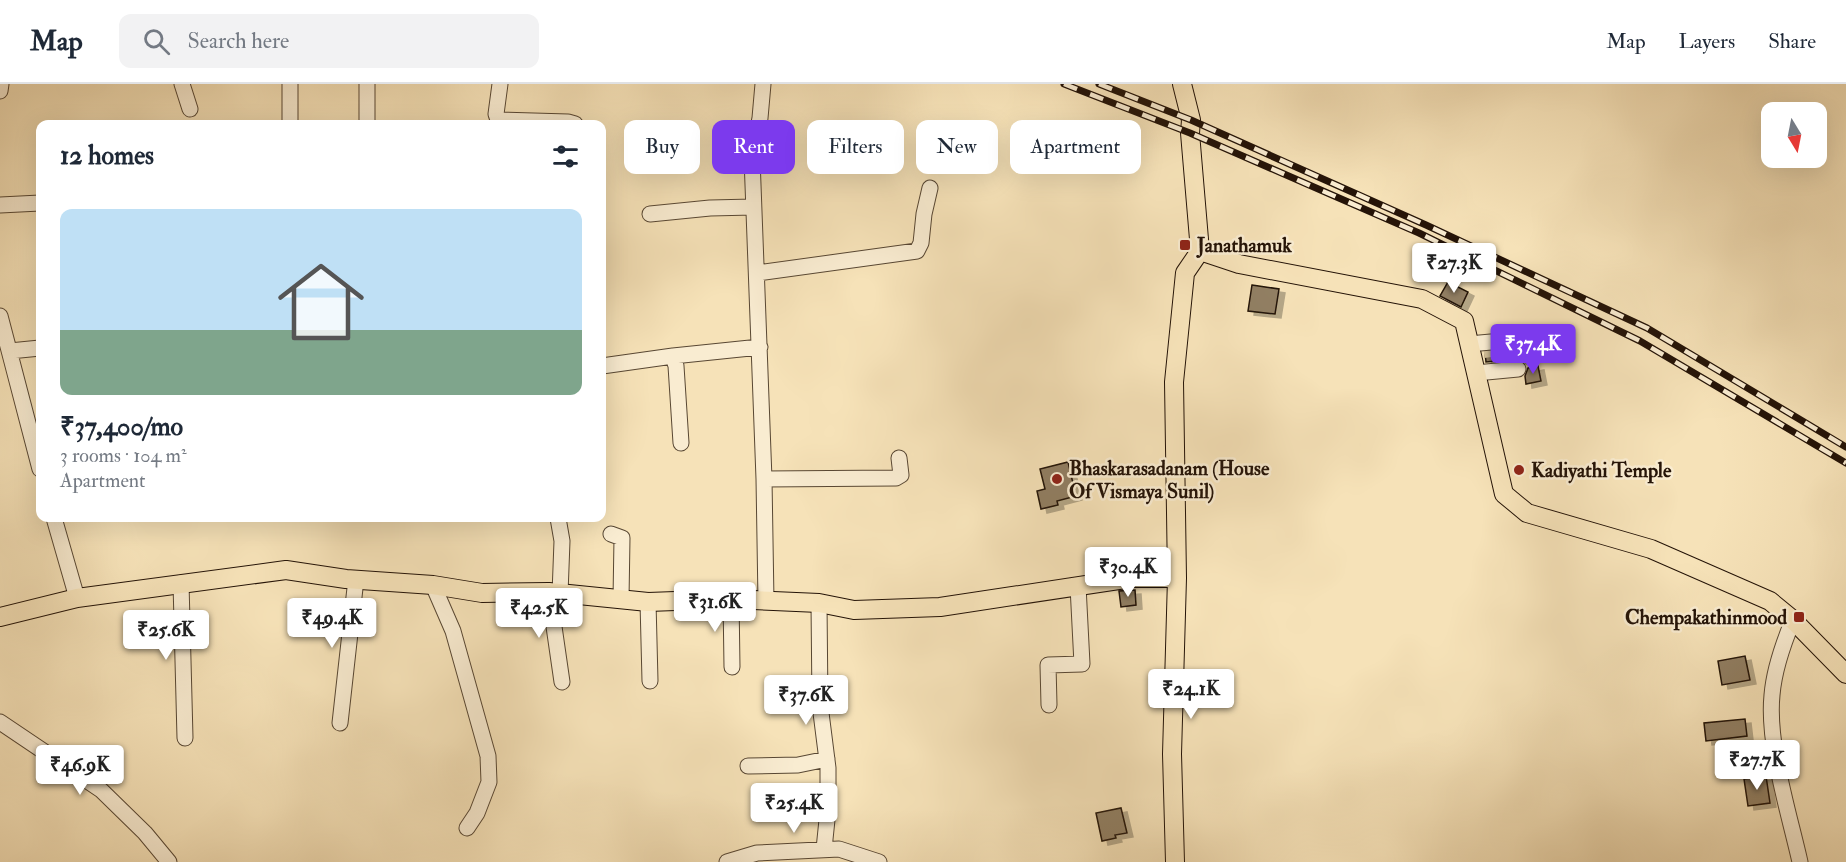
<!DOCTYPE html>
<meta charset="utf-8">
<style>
:root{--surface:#fff;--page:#f2f2f3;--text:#1f2937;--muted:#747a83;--line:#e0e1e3;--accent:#7c3aed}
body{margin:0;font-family:"IM FELL Double Pica",serif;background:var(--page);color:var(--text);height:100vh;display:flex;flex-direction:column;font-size:22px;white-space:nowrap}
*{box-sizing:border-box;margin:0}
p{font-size:20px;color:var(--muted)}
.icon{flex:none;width:33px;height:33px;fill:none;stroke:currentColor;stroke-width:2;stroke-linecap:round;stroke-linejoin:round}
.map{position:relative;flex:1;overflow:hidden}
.side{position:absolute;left:36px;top:36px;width:570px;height:402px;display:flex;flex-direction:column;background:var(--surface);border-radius:12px;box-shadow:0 6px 24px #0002}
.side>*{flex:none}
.top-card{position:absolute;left:624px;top:36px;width:570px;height:54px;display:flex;gap:12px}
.needle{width:39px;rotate:170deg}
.tools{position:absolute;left:1761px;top:18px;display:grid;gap:12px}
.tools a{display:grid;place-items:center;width:66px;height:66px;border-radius:12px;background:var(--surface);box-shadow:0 6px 24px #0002;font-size:30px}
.price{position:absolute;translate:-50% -51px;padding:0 14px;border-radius:6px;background:#fff;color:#222;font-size:20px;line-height:39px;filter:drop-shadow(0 2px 3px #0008)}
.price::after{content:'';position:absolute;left:50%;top:36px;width:18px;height:14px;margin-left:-9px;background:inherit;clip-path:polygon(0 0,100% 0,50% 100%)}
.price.active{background:var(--accent);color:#fff}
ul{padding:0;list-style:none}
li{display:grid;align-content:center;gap:12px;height:318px;padding:0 24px}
li span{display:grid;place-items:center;height:186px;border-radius:12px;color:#555}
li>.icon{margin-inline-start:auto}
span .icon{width:108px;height:108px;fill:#fffc;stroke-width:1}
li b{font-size:26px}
h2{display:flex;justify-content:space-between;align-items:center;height:72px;padding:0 24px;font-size:26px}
.chip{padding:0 21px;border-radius:12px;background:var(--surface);box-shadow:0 6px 24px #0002;font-size:21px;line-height:54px}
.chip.active{background:var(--accent);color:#fff}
header{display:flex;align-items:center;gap:36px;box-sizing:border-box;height:84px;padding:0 30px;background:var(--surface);border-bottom:2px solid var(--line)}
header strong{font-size:28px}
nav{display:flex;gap:33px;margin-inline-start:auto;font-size:21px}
.search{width:420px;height:54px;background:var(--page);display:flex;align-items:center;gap:15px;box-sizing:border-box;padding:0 21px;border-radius:12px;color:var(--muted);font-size:22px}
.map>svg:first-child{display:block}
.building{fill:#917f63;stroke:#241307;stroke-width:1.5;filter:url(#shadow)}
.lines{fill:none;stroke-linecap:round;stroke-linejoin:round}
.minor-tunnel{stroke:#d6c39d;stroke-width:15;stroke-dasharray:15 8;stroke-linecap:butt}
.minor-casing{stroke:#584733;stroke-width:17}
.major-casing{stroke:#241307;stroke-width:20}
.minor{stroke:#f9ecd1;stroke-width:15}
.major{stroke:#f6e2b8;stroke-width:18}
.rail-casing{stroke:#241307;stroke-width:7}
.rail{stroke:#f9ecd1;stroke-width:4.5;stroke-dasharray:14;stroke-linecap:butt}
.poi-dot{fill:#8f2418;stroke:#f9ecd1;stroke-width:2}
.labels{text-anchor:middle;stroke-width:5;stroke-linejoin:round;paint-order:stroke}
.poi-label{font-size:20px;font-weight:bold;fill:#241307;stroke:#f9ecd1;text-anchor:start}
</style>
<header>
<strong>Map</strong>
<div class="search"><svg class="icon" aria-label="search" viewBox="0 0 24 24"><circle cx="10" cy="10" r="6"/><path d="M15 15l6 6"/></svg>Search here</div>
<nav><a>Map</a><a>Layers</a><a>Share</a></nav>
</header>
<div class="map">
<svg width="1846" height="778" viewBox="0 0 1846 778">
<defs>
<filter id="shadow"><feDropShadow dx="6" dy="4" stdDeviation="0" flood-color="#0004"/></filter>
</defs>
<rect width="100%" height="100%" fill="#f6e2b8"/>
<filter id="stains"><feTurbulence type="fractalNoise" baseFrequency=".00333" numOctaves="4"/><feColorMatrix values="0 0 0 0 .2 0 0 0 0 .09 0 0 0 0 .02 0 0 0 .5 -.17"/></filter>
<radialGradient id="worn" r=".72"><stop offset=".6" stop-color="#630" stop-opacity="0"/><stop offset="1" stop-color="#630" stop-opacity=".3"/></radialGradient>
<path class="building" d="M1448,198L1468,208L1461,223L1440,212Z
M1252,201L1279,205L1275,230L1248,227Z
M1522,259L1524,277L1517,275L1486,278L1485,268L1514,266Z
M1538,282L1541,297L1526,300L1525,292L1528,284Z
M1068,378L1076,412L1057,417L1058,421L1041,425L1037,407L1045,405L1040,385Z
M1135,506L1136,521L1121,523L1119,507Z
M1745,572L1750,596L1722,601L1718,577Z
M1745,635L1747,652L1706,657L1704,639Z
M1766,692L1770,719L1748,722L1744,695Z
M1121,724L1127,749L1115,751L1116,754L1102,757L1096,729Z"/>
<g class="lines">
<path class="minor-tunnel" d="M1513,256L1518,285
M1502,257L1506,286
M1490,258L1494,287"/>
<g class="minor-casing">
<path id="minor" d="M182,0L190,25
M290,0V40
M500,0L496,30L498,36L568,38L575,40
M763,0L760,34L752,74L764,395L766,517
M0,7L1,0
M367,40V0
M0,121L40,119
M650,130L710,124L753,123
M757,189L917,167L921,159L924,130L930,104
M0,232L40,385
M1469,260L1513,256
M10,267L40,264
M673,272L676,282L681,359
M602,282L673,272L760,263
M1476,289L1518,285
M764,395L896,394L901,391L899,374
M54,434L77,514
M558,434L562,457L560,510
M611,450L622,454L621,515
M181,499L185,654
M433,501L453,547L488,672L489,698L477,729L467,744
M549,508L562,598
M731,515L732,583
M648,518L650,597
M819,519L820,621L828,684V726L824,765
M1793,536C1783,560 1774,586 1772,611C1767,660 1789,729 1800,778
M1049,621L1048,581L1082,580L1078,502
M0,638L101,706L145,749L169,778
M340,639L356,495
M748,682L798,681L827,675
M727,778L757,769L839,765L879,778"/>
</g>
<g class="major-casing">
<path id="major" d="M1182,0L1191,36L1190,49L1200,167L1239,180L1422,215L1464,237L1504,410L1527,429L1651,465L1770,517L1793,536L1846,590
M0,533L77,514L286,486L346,495L433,501L482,509L549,508L648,518L731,515L819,519L854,526L940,523L1132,494H1177
M1175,778L1172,670L1177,494L1174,298L1185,189L1200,167"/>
</g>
<use href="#minor" class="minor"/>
<use href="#major" class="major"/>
<g class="rail-casing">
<path id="rail" d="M1064,0L1190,49L1419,149L1640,257L1846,379
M1099,0L1191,36L1426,141L1647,244L1846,363"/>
</g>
<use href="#rail" class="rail"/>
</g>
<g class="poi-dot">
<rect x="1179" y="155" width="12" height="12" rx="3"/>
<circle cx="1519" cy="386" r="6"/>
<circle cx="1057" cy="395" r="6"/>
<rect x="1793" y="527" width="12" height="12" rx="3"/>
</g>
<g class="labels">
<g class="poi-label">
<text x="1197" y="168">Janathamuk</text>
<text x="1069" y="391">Bhaskarasadanam (House<tspan x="1069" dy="23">Of Vismaya Sunil)</tspan></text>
<text x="1531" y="393">Kadiyathi Temple</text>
<text x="1787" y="540" text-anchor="end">Chempakathinmood</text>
</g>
</g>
<rect width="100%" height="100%" filter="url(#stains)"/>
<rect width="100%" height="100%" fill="url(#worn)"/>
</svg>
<div class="tools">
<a><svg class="needle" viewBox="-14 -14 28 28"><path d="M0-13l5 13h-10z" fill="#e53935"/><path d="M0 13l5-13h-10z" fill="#747a83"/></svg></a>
</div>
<b class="price" style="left:1454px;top:210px">₹27.3K</b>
<b class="price active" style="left:1533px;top:291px">₹37.4K</b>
<b class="price" style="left:1128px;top:514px">₹30.4K</b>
<b class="price" style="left:715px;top:549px">₹31.6K</b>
<b class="price" style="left:539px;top:555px">₹42.5K</b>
<b class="price" style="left:332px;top:565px">₹49.4K</b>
<b class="price" style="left:166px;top:577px">₹25.6K</b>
<b class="price" style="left:1191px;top:636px">₹24.1K</b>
<b class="price" style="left:806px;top:642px">₹37.6K</b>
<b class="price" style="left:1757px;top:707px">₹27.7K</b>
<b class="price" style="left:80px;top:712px">₹46.9K</b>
<b class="price" style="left:794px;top:750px">₹25.4K</b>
<div class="top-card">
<a class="chip">Buy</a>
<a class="chip active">Rent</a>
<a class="chip">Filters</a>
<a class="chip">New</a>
<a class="chip">Apartment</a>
</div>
<section class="side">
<h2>12 homes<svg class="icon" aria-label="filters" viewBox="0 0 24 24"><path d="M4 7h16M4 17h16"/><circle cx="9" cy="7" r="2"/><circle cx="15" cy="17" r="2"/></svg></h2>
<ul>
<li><span style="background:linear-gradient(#bfe0f5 65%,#7fa58c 0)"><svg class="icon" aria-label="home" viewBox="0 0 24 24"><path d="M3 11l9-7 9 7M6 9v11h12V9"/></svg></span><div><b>₹37,400/mo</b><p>3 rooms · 104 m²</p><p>Apartment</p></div></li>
</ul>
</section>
</div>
